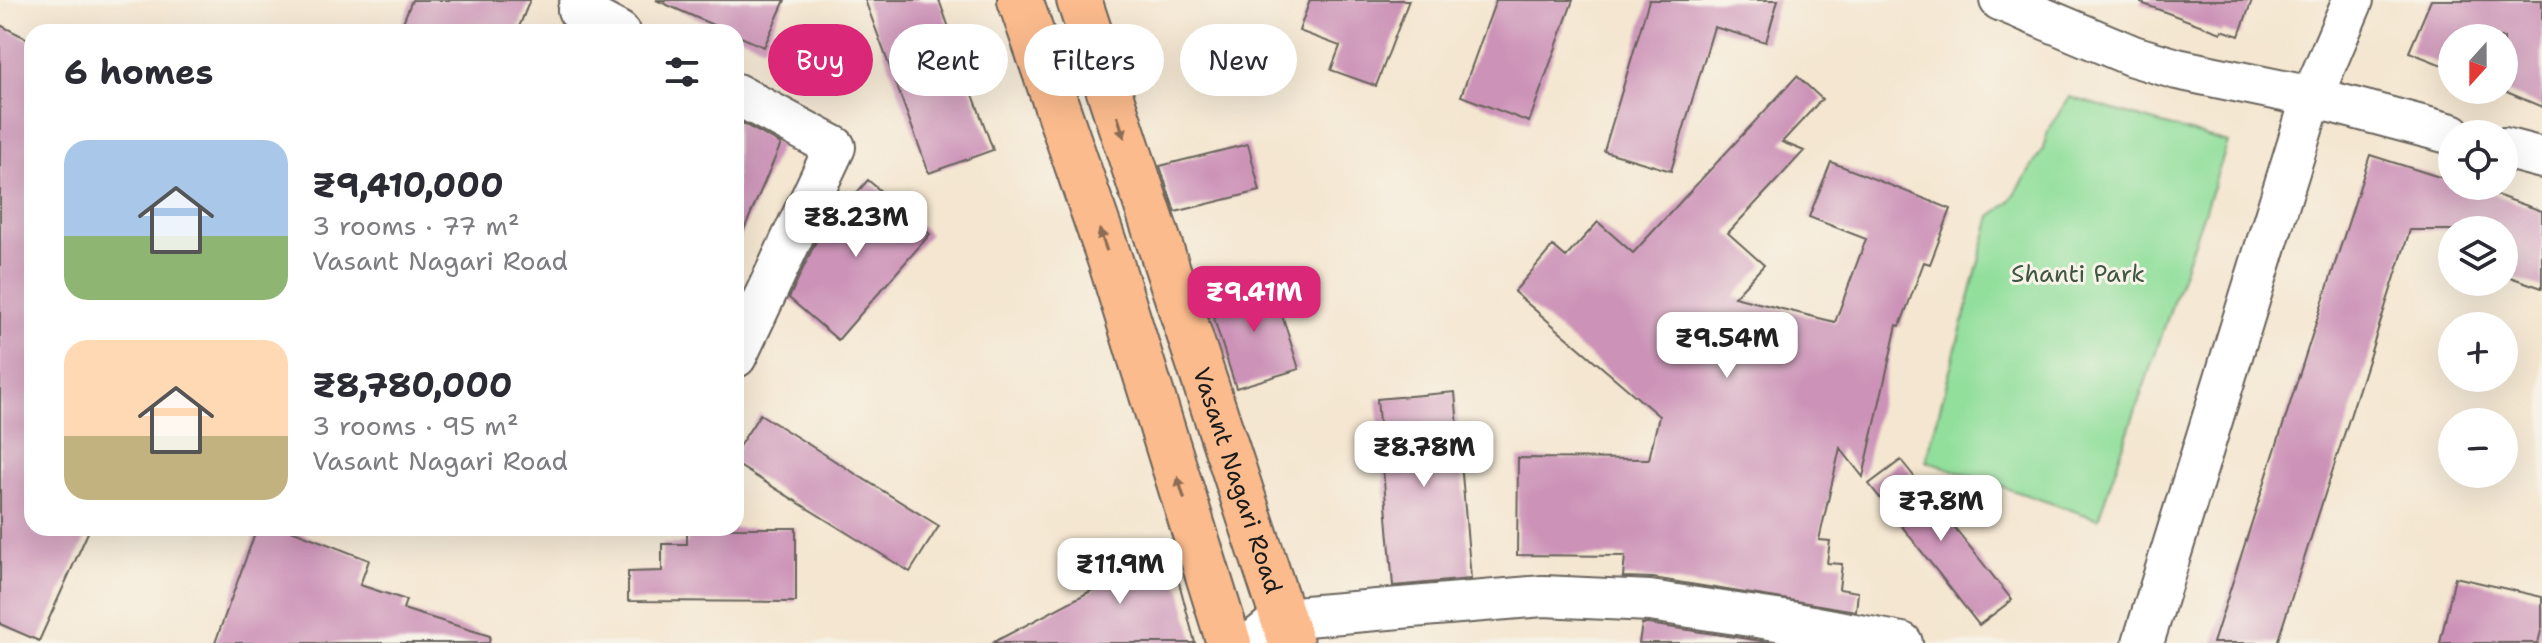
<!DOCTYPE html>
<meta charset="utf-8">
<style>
:root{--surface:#fff;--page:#f7f7f7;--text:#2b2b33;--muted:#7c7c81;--accent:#db2777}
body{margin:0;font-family:"Shantell Sans",sans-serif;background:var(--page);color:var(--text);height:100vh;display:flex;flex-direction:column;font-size:30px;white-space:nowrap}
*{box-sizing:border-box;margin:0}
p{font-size:26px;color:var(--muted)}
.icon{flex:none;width:44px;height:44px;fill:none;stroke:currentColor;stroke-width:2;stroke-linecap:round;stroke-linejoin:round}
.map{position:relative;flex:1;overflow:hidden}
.panel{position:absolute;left:24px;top:24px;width:720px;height:512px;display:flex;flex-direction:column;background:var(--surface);border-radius:24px;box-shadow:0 8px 32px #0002}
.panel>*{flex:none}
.hud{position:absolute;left:768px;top:24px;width:760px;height:72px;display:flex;gap:16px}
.needle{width:52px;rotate:201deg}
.fabs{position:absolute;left:2438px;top:24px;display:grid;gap:16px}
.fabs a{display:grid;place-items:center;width:80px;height:80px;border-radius:50%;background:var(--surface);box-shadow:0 8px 32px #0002;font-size:40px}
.price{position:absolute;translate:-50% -68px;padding:0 18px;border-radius:16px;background:#fff;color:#222;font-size:26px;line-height:52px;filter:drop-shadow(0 2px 4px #0008)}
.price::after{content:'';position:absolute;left:50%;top:48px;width:24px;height:18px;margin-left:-12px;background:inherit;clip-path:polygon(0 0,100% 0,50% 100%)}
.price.on{background:var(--accent);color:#fff}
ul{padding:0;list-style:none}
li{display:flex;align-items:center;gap:24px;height:200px;padding:0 40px}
li span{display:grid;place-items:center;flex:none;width:224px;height:160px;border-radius:24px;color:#555}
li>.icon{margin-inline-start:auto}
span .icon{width:96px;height:96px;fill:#fffc;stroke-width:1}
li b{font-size:34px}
h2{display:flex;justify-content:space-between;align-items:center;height:96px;padding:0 40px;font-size:34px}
.chip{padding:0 28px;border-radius:36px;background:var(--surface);box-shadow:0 8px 32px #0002;font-size:28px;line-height:72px}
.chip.on{background:var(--accent);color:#fff}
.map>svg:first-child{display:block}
.green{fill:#92df9c;stroke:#577e5c;stroke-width:2}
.building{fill:#cc92b7}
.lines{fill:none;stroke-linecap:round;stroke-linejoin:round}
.minor-casing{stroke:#68635b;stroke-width:44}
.major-casing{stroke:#68635b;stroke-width:48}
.minor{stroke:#fff;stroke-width:40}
.major{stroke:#fbbb8d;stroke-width:44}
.oneway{fill:#8c6c54}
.labels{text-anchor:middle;stroke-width:6;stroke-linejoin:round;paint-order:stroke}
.park-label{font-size:24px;fill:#3f5642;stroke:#f7f3e8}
.street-label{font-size:24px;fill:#1c1c1c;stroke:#f7f3e8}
</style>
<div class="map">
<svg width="2542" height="643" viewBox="0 0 2542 643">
<rect width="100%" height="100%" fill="#f7f3e8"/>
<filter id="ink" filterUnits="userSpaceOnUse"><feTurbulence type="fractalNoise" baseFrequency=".0125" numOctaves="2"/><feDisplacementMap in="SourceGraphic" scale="16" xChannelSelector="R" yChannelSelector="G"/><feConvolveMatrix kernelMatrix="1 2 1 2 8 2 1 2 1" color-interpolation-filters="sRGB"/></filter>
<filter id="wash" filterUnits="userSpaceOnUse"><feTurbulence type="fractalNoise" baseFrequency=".006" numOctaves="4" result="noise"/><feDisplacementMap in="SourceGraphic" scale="32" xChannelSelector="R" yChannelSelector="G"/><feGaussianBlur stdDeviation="1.8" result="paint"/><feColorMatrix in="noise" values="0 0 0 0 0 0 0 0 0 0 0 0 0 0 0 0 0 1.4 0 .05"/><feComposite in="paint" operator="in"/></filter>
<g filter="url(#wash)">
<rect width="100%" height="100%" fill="#f4e6d0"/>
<path class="green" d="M2069,97L2228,143L2098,519L1926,461L1991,216L2010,202L2043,149L2048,131Z"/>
<g id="blocks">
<path class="building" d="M412,0H530L517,32H399Z
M656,0H785L764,47L736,35V32H729Z
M865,0H939L993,150L929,173Z
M1310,0H1409L1376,86L1331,70L1340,46L1299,31Z
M1496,0H1573L1529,122L1461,96Z
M1649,0H1778L1766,42L1714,27L1671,171L1604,151Z
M2141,0H2252L2239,36L2222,30L2221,33L2141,3Z
M2431,0H2542V107L2502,90H2504V38H2452V69L2409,52Z
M0,25L32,41V528H90L39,641L0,624Z
M1797,76L1822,99L1782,142L1804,151L1728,233L1764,265L1734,297L1835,322L1866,239L1809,217L1831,162L1951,209L1930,264L1924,262L1900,326L1897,325L1863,477L1840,448L1819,540L1830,541L1827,563L1842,564L1839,589L1858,592L1856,611L1653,578L1623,577L1625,556L1517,555L1518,458L1649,459L1659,416L1514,292L1553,246L1566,257L1598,222L1633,253Z
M736,120L781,144L736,248Z
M1248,144L1260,191L1175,212L1160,166Z
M2370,155L2452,181V186L2479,189L2542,211V288L2504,275V230H2410L2277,643H2213Z
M868,180L930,234L838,340L789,298L818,237Z
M1271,280L1299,369L1236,388L1208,300Z
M1455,392L1471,579L1393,586L1377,399Z
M760,414L939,526L910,572L736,464V451Z
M1901,460L2012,600L1979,625L1869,484Z
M257,528H286L369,560L360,585L406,600L403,609L490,636L489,643H215Z
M687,528H796V602L628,601V572L662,571V544H687Z
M1168,541L1195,643H992L1108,582L1101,559Z
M2455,577L2542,597V627L2538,643H2440Z
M1642,624H1648L1775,643H1639Z"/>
</g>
</g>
<g filter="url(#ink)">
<use href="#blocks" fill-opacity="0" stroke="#68635b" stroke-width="2"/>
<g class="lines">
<g class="minor-casing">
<path id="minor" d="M2000,0L2133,56L2177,69L2312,97L2452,134
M578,10L619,32
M736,94L835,147L736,357
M2504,148L2542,158
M1252,643L1282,618L1543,596L1650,601L1790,622L1902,643
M2143,643L2312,97L2353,0"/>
</g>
<g class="major-casing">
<g id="major">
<path d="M1020,0L1110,260L1229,643"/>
<path id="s1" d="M1079,0L1291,643"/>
</g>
</g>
<use href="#minor" class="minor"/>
<use href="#major" class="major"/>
</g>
<defs><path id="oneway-solid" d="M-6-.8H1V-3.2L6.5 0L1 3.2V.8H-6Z" transform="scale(2)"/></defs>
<g class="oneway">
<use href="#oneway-solid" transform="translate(1121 127) rotate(72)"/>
<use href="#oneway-solid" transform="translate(1103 240) rotate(-109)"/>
<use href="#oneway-solid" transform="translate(1181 488) rotate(-107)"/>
</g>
</g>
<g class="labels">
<g class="park-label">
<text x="2078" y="282">Shanti Park</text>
</g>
<g class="street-label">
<text dy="8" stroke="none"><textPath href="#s1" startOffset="506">Vasant Nagari Road</textPath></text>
</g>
</g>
</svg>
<div class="fabs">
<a><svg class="needle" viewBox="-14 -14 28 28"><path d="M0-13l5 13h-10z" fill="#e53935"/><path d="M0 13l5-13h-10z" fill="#7c7c81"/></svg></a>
<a><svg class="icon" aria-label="locate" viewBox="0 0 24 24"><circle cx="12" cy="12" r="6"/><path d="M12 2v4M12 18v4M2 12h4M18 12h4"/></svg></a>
<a><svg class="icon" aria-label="layers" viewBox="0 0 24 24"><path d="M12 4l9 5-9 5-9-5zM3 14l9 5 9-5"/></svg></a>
<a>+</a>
<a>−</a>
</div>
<b class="price" style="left:856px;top:259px">₹8.23M</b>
<b class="price on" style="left:1254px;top:334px">₹9.41M</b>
<b class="price" style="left:1727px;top:380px">₹9.54M</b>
<b class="price" style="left:1424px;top:489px">₹8.78M</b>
<b class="price" style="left:1941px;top:543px">₹7.8M</b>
<b class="price" style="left:1120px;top:606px">₹11.9M</b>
<div class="hud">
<a class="chip on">Buy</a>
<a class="chip">Rent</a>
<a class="chip">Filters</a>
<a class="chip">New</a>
</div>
<section class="panel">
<h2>6 homes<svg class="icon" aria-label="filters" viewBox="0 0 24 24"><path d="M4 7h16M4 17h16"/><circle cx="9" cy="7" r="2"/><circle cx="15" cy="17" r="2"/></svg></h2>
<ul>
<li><span style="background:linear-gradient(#a9c7e8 60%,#8fb573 0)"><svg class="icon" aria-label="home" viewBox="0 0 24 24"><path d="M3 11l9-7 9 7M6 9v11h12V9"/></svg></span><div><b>₹9,410,000</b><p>3 rooms · 77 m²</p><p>Vasant Nagari Road</p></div></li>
<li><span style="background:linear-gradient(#ffd9b3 60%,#c2b280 0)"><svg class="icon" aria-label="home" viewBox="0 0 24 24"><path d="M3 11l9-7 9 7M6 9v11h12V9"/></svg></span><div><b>₹8,780,000</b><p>3 rooms · 95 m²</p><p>Vasant Nagari Road</p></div></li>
</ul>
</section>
</div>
